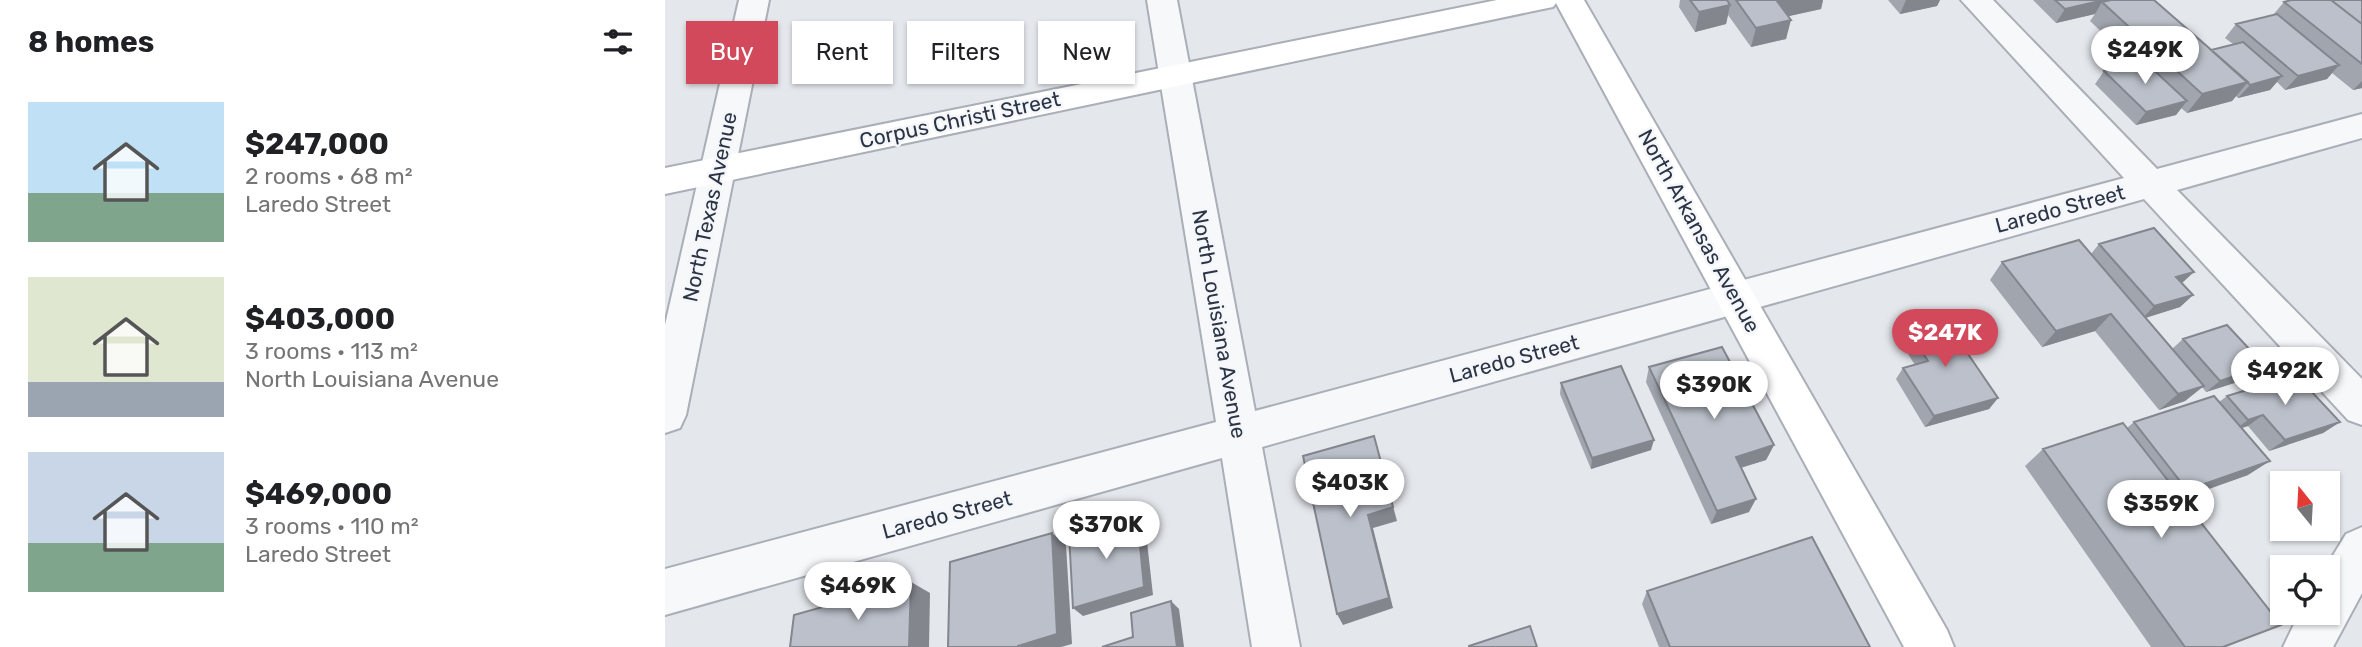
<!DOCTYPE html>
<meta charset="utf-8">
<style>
:root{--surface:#fff;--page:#f2f2f2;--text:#202124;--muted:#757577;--accent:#d1495b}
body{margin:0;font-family:Rubik,sans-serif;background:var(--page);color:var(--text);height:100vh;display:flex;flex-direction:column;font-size:26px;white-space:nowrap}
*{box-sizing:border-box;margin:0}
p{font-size:23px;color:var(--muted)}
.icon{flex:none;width:38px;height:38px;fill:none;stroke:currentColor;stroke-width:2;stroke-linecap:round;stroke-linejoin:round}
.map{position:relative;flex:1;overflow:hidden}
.panel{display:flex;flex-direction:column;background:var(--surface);width:665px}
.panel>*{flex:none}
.banner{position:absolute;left:21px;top:21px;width:665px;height:63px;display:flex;gap:14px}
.needle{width:46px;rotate:342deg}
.tools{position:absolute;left:1605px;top:471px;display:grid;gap:14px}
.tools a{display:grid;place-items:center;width:70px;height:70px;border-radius:0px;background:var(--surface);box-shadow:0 2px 5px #0004;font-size:35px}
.price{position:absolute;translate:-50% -60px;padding:0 16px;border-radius:24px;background:#fff;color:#222;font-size:23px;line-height:46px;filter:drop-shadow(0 2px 4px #0008)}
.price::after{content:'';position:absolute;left:50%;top:42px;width:21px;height:16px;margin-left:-10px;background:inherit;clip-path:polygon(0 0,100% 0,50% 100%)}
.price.current{background:var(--accent);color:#fff}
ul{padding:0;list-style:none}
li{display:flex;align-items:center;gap:21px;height:175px;padding:0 28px}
li span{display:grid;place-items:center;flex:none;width:196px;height:140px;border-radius:0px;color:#555}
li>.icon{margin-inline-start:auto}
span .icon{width:84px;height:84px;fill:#fffc;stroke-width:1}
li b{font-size:30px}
h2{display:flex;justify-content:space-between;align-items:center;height:84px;padding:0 28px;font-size:30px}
.chip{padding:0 24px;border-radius:0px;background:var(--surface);box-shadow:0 2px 5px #0004;font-size:24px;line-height:63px}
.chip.current{background:var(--accent);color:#fff}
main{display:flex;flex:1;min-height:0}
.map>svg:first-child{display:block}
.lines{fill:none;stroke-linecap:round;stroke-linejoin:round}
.minor-casing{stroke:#a9aeb7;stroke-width:4}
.secondary-casing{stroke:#a9aeb7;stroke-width:4}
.minor{fill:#f7f8fa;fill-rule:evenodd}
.secondary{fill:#fff;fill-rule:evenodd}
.wall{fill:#a1a5ae}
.shaded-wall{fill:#83868d}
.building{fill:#bbc0ca;stroke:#83868d;stroke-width:2}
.labels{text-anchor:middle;stroke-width:5;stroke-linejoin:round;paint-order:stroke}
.street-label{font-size:21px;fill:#2b3445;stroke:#f4f6f9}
</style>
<main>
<section class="panel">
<h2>8 homes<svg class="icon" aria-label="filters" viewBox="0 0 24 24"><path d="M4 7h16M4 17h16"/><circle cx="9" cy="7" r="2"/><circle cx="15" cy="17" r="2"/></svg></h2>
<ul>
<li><span style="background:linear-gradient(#bfe0f5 65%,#7fa58c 0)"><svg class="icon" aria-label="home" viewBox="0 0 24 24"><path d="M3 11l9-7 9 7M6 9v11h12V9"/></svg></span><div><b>$247,000</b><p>2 rooms · 68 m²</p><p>Laredo Street</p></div></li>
<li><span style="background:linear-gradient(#dfe7d0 75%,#9aa5b1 0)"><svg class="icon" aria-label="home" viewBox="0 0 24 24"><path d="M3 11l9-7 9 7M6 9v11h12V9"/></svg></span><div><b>$403,000</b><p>3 rooms · 113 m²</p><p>North Louisiana Avenue</p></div></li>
<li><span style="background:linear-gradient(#c9d6e8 65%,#7fa58c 0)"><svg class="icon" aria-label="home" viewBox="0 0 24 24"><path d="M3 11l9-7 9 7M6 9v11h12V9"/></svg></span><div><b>$469,000</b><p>3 rooms · 110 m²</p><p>Laredo Street</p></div></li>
</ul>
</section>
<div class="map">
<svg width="1697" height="647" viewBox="0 0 1697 647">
<rect width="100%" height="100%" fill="#e4e7ec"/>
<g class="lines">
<g class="minor-casing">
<path id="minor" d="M74,0H104L21,415L15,428L0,433V325Z
M482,0H512L590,411L1459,178L1296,0H1328L1492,169L1697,114V138L1512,190L1697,379V425L1683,420L1479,199L597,447L635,647H587L557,458L0,615V569L551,422Z
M1697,527V593L1668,647H1618L1635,612H1662L1661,567L1681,534Z"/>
</g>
<g class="secondary-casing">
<path id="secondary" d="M832,0H919L1282,630L1289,647H1239L891,3L888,7L878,9L0,194V168Z"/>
</g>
<use href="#minor" class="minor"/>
<use href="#secondary" class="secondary"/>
</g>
<path class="wall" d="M1015,0H1158L1156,9L1124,16L1121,39L1086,47L1063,15L1061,24L1030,32L1014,7Z
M1223,0H1275L1272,6L1235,14Z
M1368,0H1489L1546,50L1568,44L1560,38L1571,24L1608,15L1619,2L1697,0V88L1688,90L1667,73L1662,79L1620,90L1612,82L1605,90L1573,98L1571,96L1567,101L1522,113L1516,108L1511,115L1471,125L1430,84L1439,71L1469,63L1425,21L1430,14L1391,23Z
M1434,244L1517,283L1528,295L1515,307L1480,318L1507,349L1518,339L1600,366L1585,378L1541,392L1537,387L1520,401L1494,410L1430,331L1377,347L1325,280L1337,262L1426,254Z
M1238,323L1333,398L1324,409L1260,427L1231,379L1238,368L1250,365L1231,335Z
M984,367L1109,445L1101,460L1076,468L1084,512L1046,524L981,382Z
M896,383L986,450L926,469L895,394Z
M1562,396L1675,422L1658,433L1604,451L1583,426L1576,428L1583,475L1517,498L1616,625L1561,647H1486L1360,466L1378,449L1462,428L1469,422L1554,402Z
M982,591L1205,647H994L977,604Z"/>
<path class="shaded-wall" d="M1115,0H1158L1156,9L1106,20L1112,1Z
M1241,0H1275L1272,6L1235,14Z
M1439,0H1446L1437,2L1430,14L1391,23L1400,9Z
M1065,5L1061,24L1030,32L1034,12Z
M1126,20L1121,39L1086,47L1091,28Z
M1674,65L1662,79L1620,90L1633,76Z
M1617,76L1605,90L1573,98L1585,85Z
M1697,81V88L1688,90Z
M1583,82L1567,101L1522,113L1537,94Z
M1522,101L1511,115L1471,125L1481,112Z
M1529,272L1516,284L1511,277Z
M1528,295L1515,307L1477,319L1489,306Z
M1446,314L1430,331L1377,347L1391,331Z
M1600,366L1585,378L1541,392L1555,381Z
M1539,386L1520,401L1494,410L1513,394Z
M1333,398L1324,409L1260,427L1269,416Z
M1598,415L1583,426L1568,431L1583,420Z
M1675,422L1658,433L1604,451L1620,440Z
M709,436L732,521L708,528L728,608L678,625L672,614L703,515Z
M989,440L986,450L926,469L927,458Z
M1109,445L1101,460L1064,471L1071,457Z
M1605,461L1583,475L1502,504L1522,490Z
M1091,499L1084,512L1046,524L1052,511Z
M472,515L480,524L488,595L418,616L408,608Z
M387,533L401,545L407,644L396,647H353Z
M246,582L265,593L264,647H244Z
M506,601L514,609L519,647H512Z"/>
<path class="building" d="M1025,0H1062L1065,5L1034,12Z
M1071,0H1115L1112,1L1126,20L1091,28Z
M1390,0H1439L1400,9Z
M1446,0H1489L1583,82L1537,94L1437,2Z
M1626,0H1666L1697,24V64L1619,2Z
M1666,0H1697V24Z
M1612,14L1674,65L1633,76L1571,24Z
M1578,42L1617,76L1585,85L1546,50Z
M1479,61L1522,101L1481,112L1439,71Z
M1489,228L1529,272L1511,277L1528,295L1489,306L1434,244Z
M1414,240L1539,386L1513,394L1446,314L1391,331L1337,262Z
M1275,313L1333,398L1269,416L1238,368L1263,361L1238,323Z
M1562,325L1600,366L1555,381L1518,339Z
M1057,347L1109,445L1071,457L1091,499L1052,511L984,367Z
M956,366L989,440L927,458L896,383Z
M1631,375L1675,422L1620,440L1598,415L1583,420L1562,396Z
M1549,396L1605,461L1522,490L1469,422Z
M1458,423L1616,625L1558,647H1520L1378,449Z
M709,436L728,507L703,515L724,598L672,614L638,456Z
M472,515L479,587L408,608L404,534Z
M387,533L392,634L353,646V647H283L285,562Z
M1147,537L1205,647H1005L982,591Z
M246,582L244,647H125L129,615Z
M506,601L512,647H437L468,637L466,613Z
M865,626L872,647H804V646Z"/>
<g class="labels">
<g class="street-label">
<text transform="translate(295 120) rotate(-12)" y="7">Corpus Christi Street</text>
<text transform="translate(45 207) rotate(-78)" y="7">North Texas Avenue</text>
<text transform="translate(1395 209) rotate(-15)" y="7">Laredo Street</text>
<text transform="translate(1034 231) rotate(61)" y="7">North Arkansas Avenue</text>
<text transform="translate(554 324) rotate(80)" y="7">North Louisiana Avenue</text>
<text transform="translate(849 359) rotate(-15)" y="7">Laredo Street</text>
<text transform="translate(282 515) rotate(-15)" y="7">Laredo Street</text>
</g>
</g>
</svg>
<div class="tools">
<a><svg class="needle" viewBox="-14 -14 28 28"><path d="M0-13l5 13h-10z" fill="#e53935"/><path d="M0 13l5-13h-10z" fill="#757577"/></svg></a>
<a><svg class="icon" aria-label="locate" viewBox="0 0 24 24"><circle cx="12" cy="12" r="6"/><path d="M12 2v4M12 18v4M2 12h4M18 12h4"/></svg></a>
</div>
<b class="price" style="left:1480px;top:86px">$249K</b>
<b class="price current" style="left:1280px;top:369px">$247K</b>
<b class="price" style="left:1620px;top:407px">$492K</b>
<b class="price" style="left:1049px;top:421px">$390K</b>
<b class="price" style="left:685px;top:519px">$403K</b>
<b class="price" style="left:1496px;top:540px">$359K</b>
<b class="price" style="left:441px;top:561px">$370K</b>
<b class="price" style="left:193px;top:622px">$469K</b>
<div class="banner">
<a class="chip current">Buy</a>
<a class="chip">Rent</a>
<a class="chip">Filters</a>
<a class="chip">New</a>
</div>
</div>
</main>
